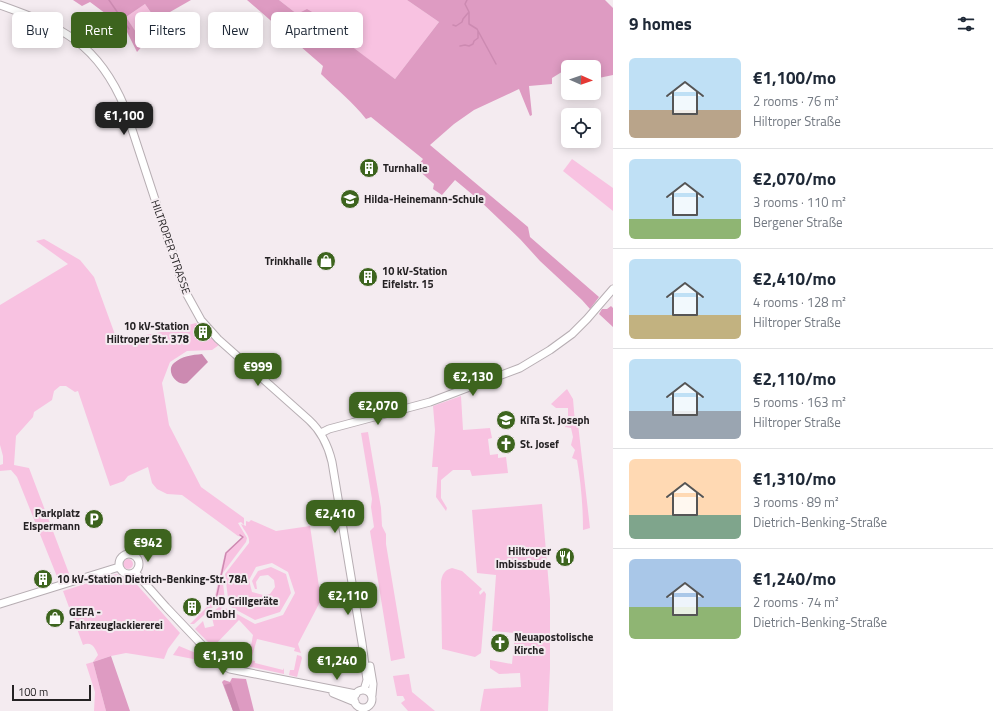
<!DOCTYPE html>
<meta charset="utf-8">
<style>
:root{--surface:#fff;--page:#f2f2f3;--text:#1f2937;--muted:#747a83;--line:#e0e1e3;--accent:#3d641e}
body{margin:0;font-family:"Titillium Web",sans-serif;background:var(--page);color:var(--text);height:100vh;display:flex;flex-direction:column;font-size:15px;white-space:nowrap}
*{box-sizing:border-box;margin:0}
p{font-size:13px;color:var(--muted)}
.icon{flex:none;width:22px;height:22px;fill:none;stroke:currentColor;stroke-width:2;stroke-linecap:round;stroke-linejoin:round}
.map{position:relative;flex:1;overflow:hidden}
.panel{display:flex;flex-direction:column;background:var(--surface);width:380px}
.panel>*{flex:none}
.top-card{position:absolute;left:12px;top:12px;width:380px;height:36px;display:flex;gap:8px}
.needle{width:26px;rotate:92deg}
.tools{position:absolute;left:561px;top:60px;display:grid;gap:8px}
.tools a{display:grid;place-items:center;width:40px;height:40px;border-radius:6px;background:var(--surface);box-shadow:0 2px 10px #0003;font-size:20px}
.scale{position:absolute;left:12px;bottom:10px;width:79px;box-sizing:border-box;padding-left:4px;border:2px solid #252224;border-top:0;font-size:11px;line-height:14px;white-space:nowrap;color:#252224;-webkit-text-stroke:3px #f4ebf0;paint-order:stroke}
.price{position:absolute;translate:-50% -34px;padding:0 9px;border-radius:8px;background:var(--accent);color:#fff;font-size:13px;line-height:26px;filter:drop-shadow(0 1px 2px #0008)}
.price::after{content:'';position:absolute;left:50%;top:24px;width:12px;height:9px;margin-left:-6px;background:inherit;clip-path:polygon(0 0,100% 0,50% 100%)}
.price.on{background:#222;color:#fff}
ul{padding:0;list-style:none}
li{display:flex;align-items:center;gap:12px;height:100px;padding:0 16px}
li+li{border-top:1px solid var(--line)}
li span{display:grid;place-items:center;flex:none;width:112px;height:80px;border-radius:6px;color:#555}
li>.icon{margin-inline-start:auto}
span .icon{width:48px;height:48px;fill:#fffc;stroke-width:1}
li b{font-size:17px}
h2{display:flex;justify-content:space-between;align-items:center;height:48px;padding:0 16px;font-size:17px}
.tag{padding:0 14px;border-radius:6px;background:var(--surface);box-shadow:0 2px 10px #0003;font-size:14px;line-height:36px}
.tag.on{background:var(--accent);color:#fff}
main{display:flex;flex:1;min-height:0}
.map>svg:first-child{display:block}
.green{fill:#f8c2e1}
.forest{fill:#de9bc2}
.water{fill:#cc8ab1}
.lines{fill:none;stroke-linecap:round;stroke-linejoin:round}
.stream{stroke:#cc8ab1;stroke-width:1.5}
.secondary-casing{stroke:#b7aeb3;stroke-width:9}
.secondary{stroke:#fff;stroke-width:7}
.labels{text-anchor:middle;stroke-width:4;stroke-linejoin:round;paint-order:stroke}
.poi-label{font-size:11px;font-weight:bold;fill:#252224;stroke:#f4ebf0;text-anchor:start}
.street-label{font-size:11px;fill:#252224;stroke:#f4ebf0}
</style>
<main>
<div class="map">
<svg width="613" height="711" viewBox="0 0 613 711">
<rect width="100%" height="100%" fill="#f4ebf0"/>
<path class="green" d="M279,0H407L439,22L395,79L325,27L319,16L297,14Z
M145,4L163,31L144,44L126,17Z
M572,159L613,188V211L563,171Z
M44,239L80,260L94,277L117,340L157,333L196,323L219,345L212,350L187,351L170,362L162,383L169,425L201,487L244,518V525L241,522L238,523L247,538L246,542L222,574L225,601L223,604L216,605L213,607L194,624H190L213,601L215,596L225,553L242,537L238,536L182,495L167,494L157,489L152,483L148,467L128,476L124,481L110,486L78,391L75,392L66,386H60L54,391L52,400L34,412L33,417L16,436L14,465L29,468L70,576L58,579L17,477L11,470L0,471V465L3,464V456L0,445V305L68,264L36,241Z
M567,389L573,399L575,423L578,424L590,528L583,530C583,506 581,483 577,460L572,458L575,450L571,445L573,437L571,428L565,427L568,421V408H556L551,404Z
M461,396L463,430L490,428L492,438L488,439L490,455L498,454V458L506,457L508,473L472,476L470,470H453L441,480V498L447,508L446,511L436,497L438,467H432L435,430L433,406Z
M368,432L381,508L382,526L386,534V544L405,658L391,661L370,531L374,527L371,507L372,499L361,433Z
M542,504L550,599V669L548,711H480L484,689L521,687L520,673L499,674L490,668V660L512,664L515,633L492,631L496,575L477,573L472,510Z
M251,520L276,531L310,526L321,600L298,644L301,653L294,651L295,648L257,639L251,660L255,661V663L283,670L284,668V674L228,662L224,660L217,653V651L221,647L231,658L248,662L253,635L239,620L213,647L195,629L203,621L205,628L214,626L211,613L219,607L228,609L255,624L283,615L295,593L288,572L272,563L256,567L249,580L252,592L263,595L270,594L275,587L274,580L268,575L260,576L256,582L257,589H255L252,581L258,571L271,567L286,574L291,593L280,612L255,620L229,606L225,574L249,543C250,535 244,531 241,524L246,526V521L249,522Z
M123 564a5 5 0 1 1 10 0a5 5 0 1 1-10 0Z
M452,568L462,571L482,589L479,592L480,595L484,591L486,594L481,653L475,657L442,649L441,582C442,575 444,570 452,568Z
M116,574L126,578H131L180,633L168,649L164,659L126,653L111,656L93,662L106,711H94L95,692L86,664L93,662L98,655C95,648 92,641 83,645L63,591Z
M179,646L203,656L208,662L173,655Z
M297,655L301,656L302,658L297,677L289,675L290,670H294Z
M409,674L412,692L435,711H408L401,703L405,700L403,696H397L393,676Z"/>
<path class="forest" d="M73,0H191L156,20L145,4L126,17L144,44L137,52L125,28L90,2L82,6Z
M247,0H279L297,14L307,9L319,16L326,27L395,79L439,22L407,0H605L613,8V75L594,79V67H568V71L565,70L552,78V84L529,86L532,115L530,116L519,89L474,110L454,124L430,145L528,227L530,237L599,297L590,309L582,300L540,261L520,239L479,200L455,180L442,195L433,189L434,184L416,168L423,159L371,117L366,119C353,102 336,89 321,74L323,66Z
M611,306L613,308V327L599,314L602,309H607Z
M111,656L130,711H106L93,662Z
M232,678L246,679L254,711H233L222,682L224,680L230,682Z"/>
<path class="water" d="M202,354L208,362L187,383C177,387 165,371 174,363C182,356 192,355 202,354Z
M231,683L240,711H233L224,685Z"/>
<g class="lines">
<path class="stream" d="M109,0L129,29
M467,0L465,4L469,12V24L477,29L496,64
M453,25L456,26L462,22L463,19L468,13
M460,46L465,45L469,46L473,44L474,41L478,38V31
M213,601L217,595L226,553L243,537L240,535"/>
<g class="secondary-casing">
<path id="secondary" d="M0,5C62,27 98,43 125,108L185,291L201,320L218,339L309,420C322,432 328,445 332,462L362,643L367,680L364,690
M321,433L329,429L430,402L520,368L550,350L572,334L587,319L613,289
M119 564a10 10 0 1 1 20 0a10 10 0 1 1-20 0Z
M135,572L166,607L220,664L230,669L240,671L356,694
M0,604L119,567
M370,666L373,684L372,695
M354 699a9 9 0 1 1 18 0a9 9 0 1 1-18 0Z
M333,693L355,702"/>
</g>
<use href="#secondary" class="secondary"/>
</g>
<defs>
<g id="building-disc" transform="scale(1)"><circle r="9.5" fill="#3d641e" stroke="#f4ebf0"/><path d="M-4-6H4V6H1V3H-1V6H-4ZM-2.5-4.3h1.7v1.8h-1.7ZM.8-4.3h1.7v1.8H.8ZM-2.5-1h1.7V.8h-1.7ZM.8-1h1.7V.8H.8Z" fill="#fff"/></g>
<g id="school-disc" transform="scale(1)"><circle r="9.5" fill="#3d641e" stroke="#f4ebf0"/><path d="M0-5L7-2L0 1L-7-2ZM-4 1L0 2.5L4 1V4Q0 6-4 4Z" fill="#fff"/></g>
<g id="shop-disc" transform="scale(1)"><circle r="9.5" fill="#3d641e" stroke="#f4ebf0"/><path d="M-5-2.5h2.3a2.7 3.5 0 0 1 5.4 0H5L5.5 6h-11ZM-1.5-2.5h3a1.5 2.3 0 0 0-3 0Z" fill="#fff"/></g>
<g id="church-disc" transform="scale(1)"><circle r="9.5" fill="#3d641e" stroke="#f4ebf0"/><path d="M-1.2-6h2.4v3.5h3.3v2.4h-3.3V6h-2.4V-.1h-3.3v-2.4h3.3Z" fill="#fff"/></g>
<g id="parking-disc" transform="scale(1)"><circle r="9.5" fill="#3d641e" stroke="#f4ebf0"/><path d="M-3.5-5.5H1a3.5 3.5 0 0 1 0 7H-1V5.5H-3.5ZM-1-3.4V-.6H.8a1.4 1.4 0 0 0 0-2.8Z" fill="#fff"/></g>
<g id="restaurant-disc" transform="scale(1)"><circle r="9.5" fill="#3d641e" stroke="#f4ebf0"/><path d="M-5-6h1v4h1v-4h1v4h1v-4h1v5L-1.5 .5V6h-2V.5L-5-1ZM5-6V6H3V1.5H1.5Q1.5-4 5-6Z" fill="#fff"/></g>
</defs>
<g fill-rule="evenodd">
<use href="#building-disc" x="369" y="168"/>
<use href="#school-disc" x="350" y="199"/>
<use href="#shop-disc" x="326" y="261"/>
<use href="#building-disc" x="368" y="277"/>
<use href="#building-disc" x="203" y="332"/>
<use href="#school-disc" x="506" y="420"/>
<use href="#church-disc" x="506" y="444"/>
<use href="#parking-disc" x="94" y="519"/>
<use href="#restaurant-disc" x="565" y="557"/>
<use href="#building-disc" x="43" y="579"/>
<use href="#building-disc" x="192" y="607"/>
<use href="#shop-disc" x="55" y="618"/>
<use href="#church-disc" x="500" y="643"/>
</g>
<g class="labels">
<g class="poi-label">
<text x="383" y="172">Turnhalle</text>
<text x="364" y="203">Hilda-Heinemann-Schule</text>
<text x="312" y="265" text-anchor="end">Trinkhalle</text>
<text x="382" y="275">10 kV-Station<tspan x="382" dy="13">Eifelstr. 15</tspan></text>
<text x="189" y="330" text-anchor="end">10 kV-Station<tspan x="189" dy="13">Hiltroper Str. 378</tspan></text>
<text x="520" y="424">KiTa St. Joseph</text>
<text x="520" y="448">St. Josef</text>
<text x="80" y="517" text-anchor="end">Parkplatz<tspan x="80" dy="13">Elspermann</tspan></text>
<text x="551" y="555" text-anchor="end">Hiltroper<tspan x="551" dy="13">Imbissbude</tspan></text>
<text x="57" y="583">10 kV-Station Dietrich-Benking-Str. 78A</text>
<text x="206" y="605">PhD Grillgeräte<tspan x="206" dy="13">GmbH</tspan></text>
<text x="69" y="616">GEFA -<tspan x="69" dy="13">Fahrzeuglackiererei</tspan></text>
<text x="514" y="641">Neuapostolische<tspan x="514" dy="13">Kirche</tspan></text>
</g>
<g class="street-label">
<text transform="translate(171 247) rotate(71)" y="4">HILTROPER STRASSE</text>
</g>
</g>
</svg>
<div class="tools">
<a><svg class="needle" viewBox="-14 -14 28 28"><path d="M0-13l5 13h-10z" fill="#e53935"/><path d="M0 13l5-13h-10z" fill="#747a83"/></svg></a>
<a><svg class="icon" aria-label="locate" viewBox="0 0 24 24"><circle cx="12" cy="12" r="6"/><path d="M12 2v4M12 18v4M2 12h4M18 12h4"/></svg></a>
</div>
<div class="scale">100 m</div>
<b class="price on" style="left:124px;top:136px">€1,100</b>
<b class="price" style="left:258px;top:387px">€999</b>
<b class="price" style="left:473px;top:397px">€2,130</b>
<b class="price" style="left:378px;top:426px">€2,070</b>
<b class="price" style="left:335px;top:534px">€2,410</b>
<b class="price" style="left:148px;top:563px">€942</b>
<b class="price" style="left:348px;top:616px">€2,110</b>
<b class="price" style="left:223px;top:676px">€1,310</b>
<b class="price" style="left:337px;top:681px">€1,240</b>
<div class="top-card">
<a class="tag">Buy</a>
<a class="tag on">Rent</a>
<a class="tag">Filters</a>
<a class="tag">New</a>
<a class="tag">Apartment</a>
</div>
</div>
<section class="panel">
<h2>9 homes<svg class="icon" aria-label="filters" viewBox="0 0 24 24"><path d="M4 7h16M4 17h16"/><circle cx="9" cy="7" r="2"/><circle cx="15" cy="17" r="2"/></svg></h2>
<ul>
<li><span style="background:linear-gradient(#bfe0f5 65%,#b9a48a 0)"><svg class="icon" aria-label="home" viewBox="0 0 24 24"><path d="M3 11l9-7 9 7M6 9v11h12V9"/></svg></span><div><b>€1,100/mo</b><p>2 rooms · 76 m²</p><p>Hiltroper Straße</p></div></li>
<li><span style="background:linear-gradient(#bfe0f5 75%,#8fb573 0)"><svg class="icon" aria-label="home" viewBox="0 0 24 24"><path d="M3 11l9-7 9 7M6 9v11h12V9"/></svg></span><div><b>€2,070/mo</b><p>3 rooms · 110 m²</p><p>Bergener Straße</p></div></li>
<li><span style="background:linear-gradient(#bfe0f5 70%,#c2b280 0)"><svg class="icon" aria-label="home" viewBox="0 0 24 24"><path d="M3 11l9-7 9 7M6 9v11h12V9"/></svg></span><div><b>€2,410/mo</b><p>4 rooms · 128 m²</p><p>Hiltroper Straße</p></div></li>
<li><span style="background:linear-gradient(#bfe0f5 65%,#9aa5b1 0)"><svg class="icon" aria-label="home" viewBox="0 0 24 24"><path d="M3 11l9-7 9 7M6 9v11h12V9"/></svg></span><div><b>€2,110/mo</b><p>5 rooms · 163 m²</p><p>Hiltroper Straße</p></div></li>
<li><span style="background:linear-gradient(#ffd9b3 70%,#7fa58c 0)"><svg class="icon" aria-label="home" viewBox="0 0 24 24"><path d="M3 11l9-7 9 7M6 9v11h12V9"/></svg></span><div><b>€1,310/mo</b><p>3 rooms · 89 m²</p><p>Dietrich-Benking-Straße</p></div></li>
<li><span style="background:linear-gradient(#a9c7e8 60%,#8fb573 0)"><svg class="icon" aria-label="home" viewBox="0 0 24 24"><path d="M3 11l9-7 9 7M6 9v11h12V9"/></svg></span><div><b>€1,240/mo</b><p>2 rooms · 74 m²</p><p>Dietrich-Benking-Straße</p></div></li>
</ul>
</section>
</main>
